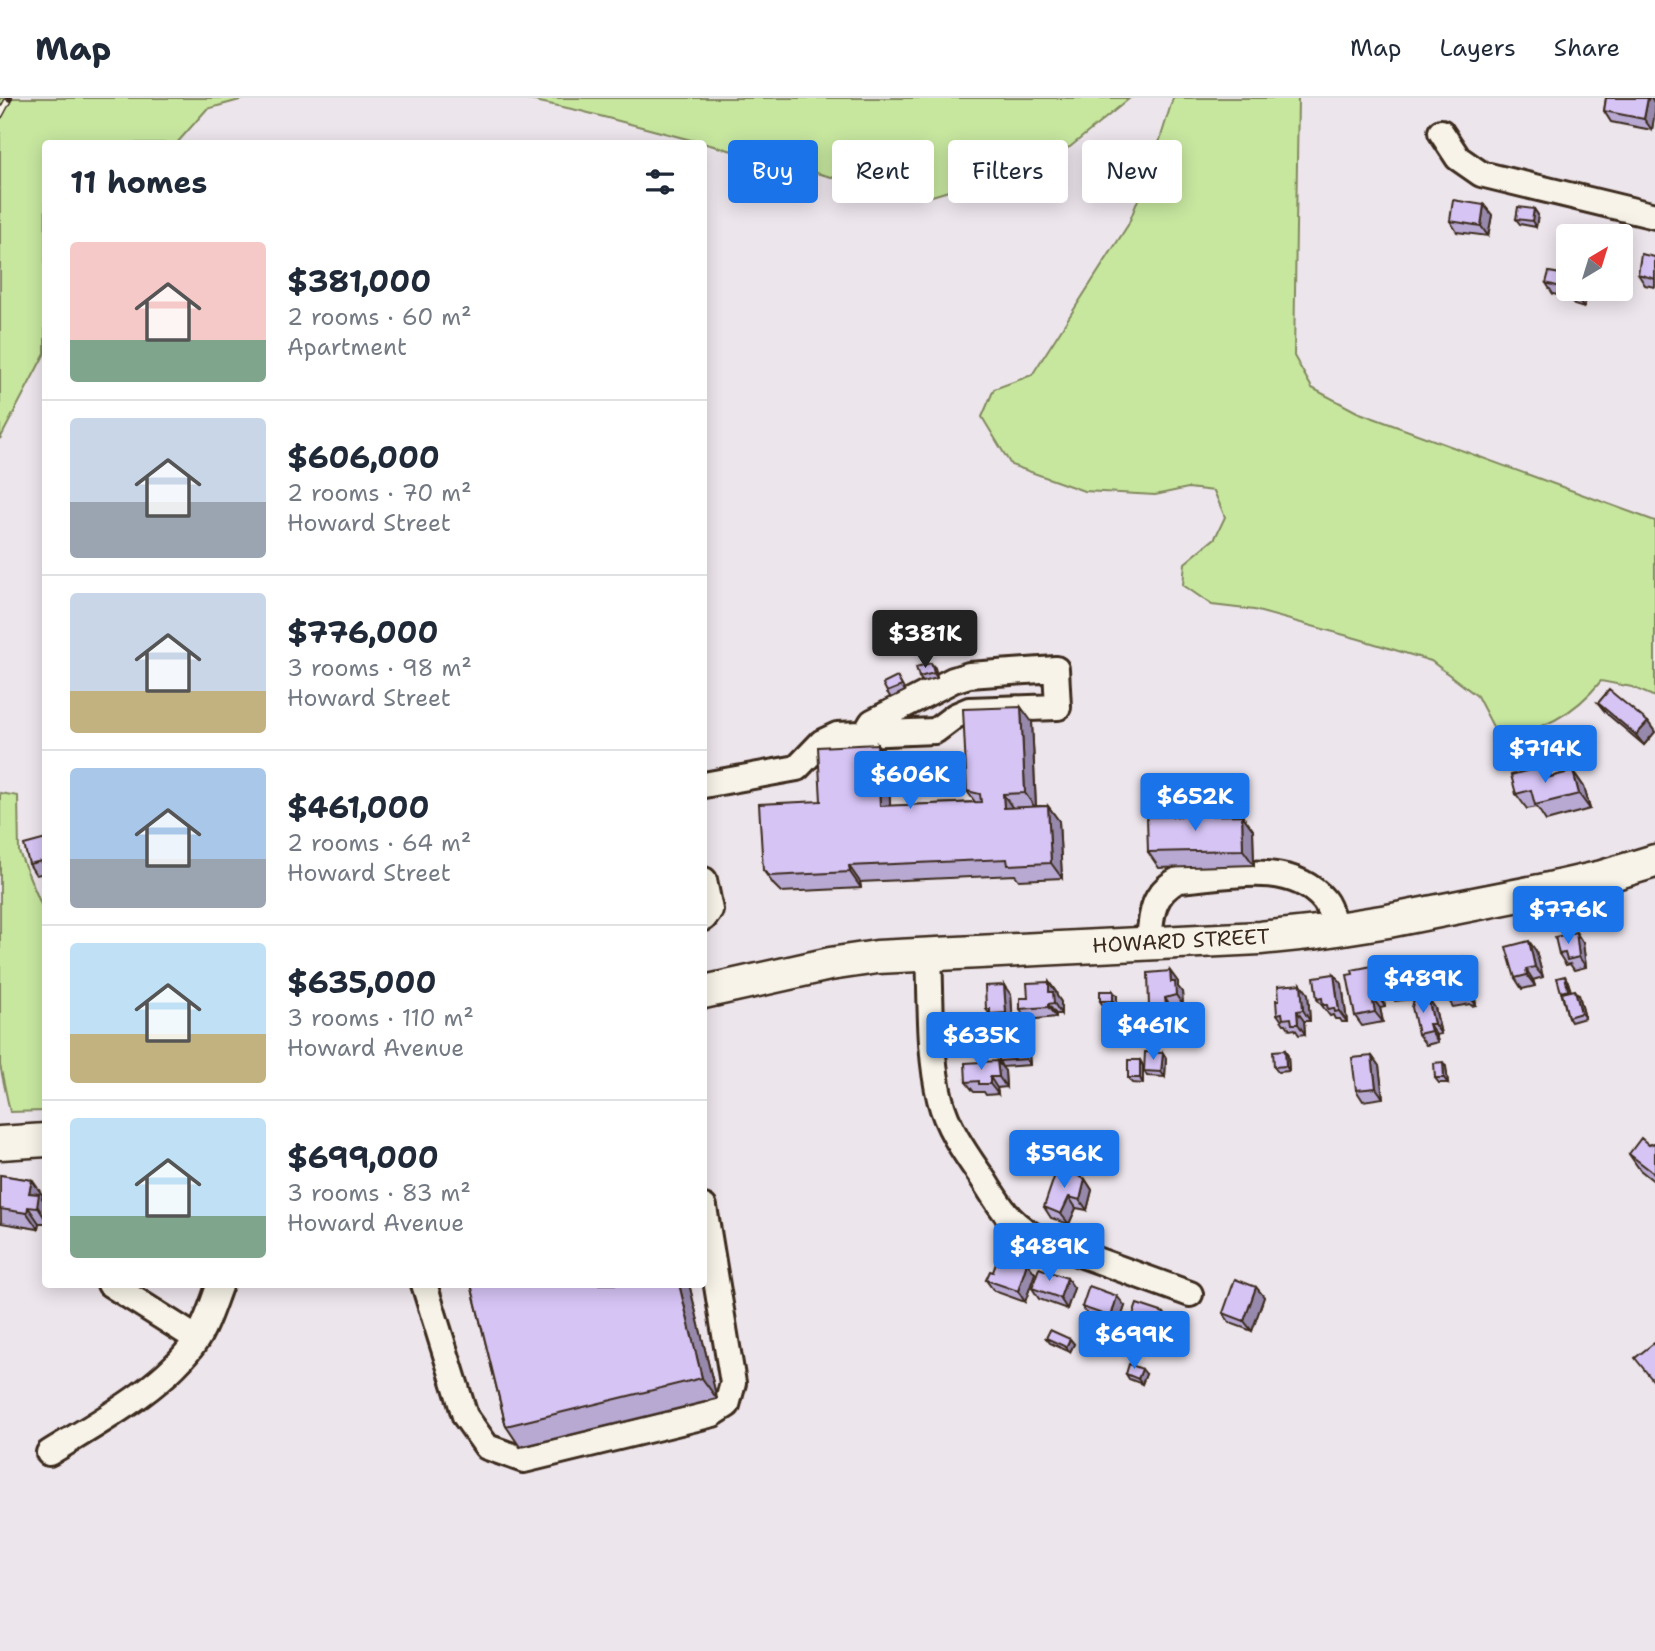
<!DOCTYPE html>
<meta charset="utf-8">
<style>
:root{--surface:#fff;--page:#f6f6f7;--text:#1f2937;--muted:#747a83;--line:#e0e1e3;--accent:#1a73e8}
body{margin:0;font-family:"Shantell Sans",sans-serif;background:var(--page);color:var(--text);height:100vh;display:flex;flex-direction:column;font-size:26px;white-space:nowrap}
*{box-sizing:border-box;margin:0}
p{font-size:23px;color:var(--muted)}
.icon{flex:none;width:38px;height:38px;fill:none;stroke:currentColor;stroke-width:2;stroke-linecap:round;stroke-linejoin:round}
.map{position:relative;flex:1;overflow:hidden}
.details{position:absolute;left:42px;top:42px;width:665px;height:1148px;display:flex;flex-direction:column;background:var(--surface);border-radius:7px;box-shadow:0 4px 18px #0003}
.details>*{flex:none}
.guide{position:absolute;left:728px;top:42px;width:665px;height:63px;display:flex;gap:14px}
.needle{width:46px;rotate:38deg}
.tools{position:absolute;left:1556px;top:126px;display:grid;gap:14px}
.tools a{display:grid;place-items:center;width:77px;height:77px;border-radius:7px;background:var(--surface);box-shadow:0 4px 18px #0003;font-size:35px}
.price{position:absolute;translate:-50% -60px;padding:0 16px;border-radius:7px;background:var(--accent);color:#fff;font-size:23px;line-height:46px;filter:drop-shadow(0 2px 4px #0008)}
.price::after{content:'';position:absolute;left:50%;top:42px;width:21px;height:16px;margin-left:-10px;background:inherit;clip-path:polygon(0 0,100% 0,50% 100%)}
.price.selected{background:#222;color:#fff}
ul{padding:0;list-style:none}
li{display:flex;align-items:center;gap:21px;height:175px;padding:0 28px}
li+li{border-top:2px solid var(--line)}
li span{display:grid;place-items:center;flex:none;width:196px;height:140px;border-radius:7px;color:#555}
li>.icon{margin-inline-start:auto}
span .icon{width:84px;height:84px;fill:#fffc;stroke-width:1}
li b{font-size:30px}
h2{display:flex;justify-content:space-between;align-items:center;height:84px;padding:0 28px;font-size:30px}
.chip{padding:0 24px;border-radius:7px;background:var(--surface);box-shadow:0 4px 18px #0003;font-size:24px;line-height:63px}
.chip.selected{background:var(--accent);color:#fff}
header{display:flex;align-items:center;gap:42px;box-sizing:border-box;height:98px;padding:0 35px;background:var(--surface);border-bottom:2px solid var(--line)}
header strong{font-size:33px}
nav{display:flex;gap:38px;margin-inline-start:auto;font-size:24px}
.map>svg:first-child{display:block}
.green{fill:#c7e79f;stroke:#81885e;stroke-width:2}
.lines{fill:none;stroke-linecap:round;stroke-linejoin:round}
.minor-casing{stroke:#3b2a1e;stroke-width:30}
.major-casing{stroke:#3b2a1e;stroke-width:37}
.minor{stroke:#f7f3e8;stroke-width:24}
.major{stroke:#f7f3e8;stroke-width:32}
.rail-casing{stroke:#3b2a1e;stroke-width:8}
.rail{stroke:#f7f3e8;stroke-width:5;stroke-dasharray:16;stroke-linecap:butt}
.wall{fill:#b8a9d3;stroke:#3b2a1e;stroke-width:2}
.shaded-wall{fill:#9689ac;stroke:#3b2a1e;stroke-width:2}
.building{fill:#d6c4f5;stroke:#3b2a1e;stroke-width:2}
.labels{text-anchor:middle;stroke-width:5;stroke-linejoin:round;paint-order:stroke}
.street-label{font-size:21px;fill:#3b2a1e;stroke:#f7f3e8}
</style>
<header>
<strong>Map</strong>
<nav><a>Map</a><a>Layers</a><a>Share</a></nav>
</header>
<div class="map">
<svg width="1655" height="1553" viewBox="0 0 1655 1553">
<rect width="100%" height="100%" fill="#ede5ec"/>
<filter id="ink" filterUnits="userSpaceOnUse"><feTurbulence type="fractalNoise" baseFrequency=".0143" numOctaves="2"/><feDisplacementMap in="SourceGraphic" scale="14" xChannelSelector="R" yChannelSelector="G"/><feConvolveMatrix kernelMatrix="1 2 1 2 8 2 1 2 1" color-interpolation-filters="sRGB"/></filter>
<g filter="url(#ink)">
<path class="green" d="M0,0H247L207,11L177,45L46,46L45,255L0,341Z
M521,0H1130L1070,49L995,79L932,98L839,81L581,13Z
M1173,0H1298L1294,258L1312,290L1357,314L1655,423V599L1632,589L1601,583C1572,619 1543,630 1500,642L1477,598L1431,563L1359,541L1254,512L1212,507L1183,487L1185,465L1215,440L1225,419L1214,393L1188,390L1155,397L1084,393L1011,367L982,319L994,291L1032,277L1128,127L1154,61Z
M0,695L18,698L19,754L45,816V1013L10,1014L0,967Z"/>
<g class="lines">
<g class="minor-casing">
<path id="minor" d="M1441,34L1458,60L1481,76L1655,118
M704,687L797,670L822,644L837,637L935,633L955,618L969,612L1058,609L1056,571L969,577L953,582L872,624L865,636
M704,782L710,812L704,820
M1149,845C1151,819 1151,796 1178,782C1224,779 1290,761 1324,802C1330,809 1333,823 1336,832
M929,855C931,900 929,957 940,1001C947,1030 966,1056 983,1081C1002,1111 1009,1126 1041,1142L1190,1196
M110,1186L197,1241
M424,1186L465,1318L487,1349L524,1362L713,1316L727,1307L733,1285L704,1109
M49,1355C96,1326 167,1288 197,1241C207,1225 213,1204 220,1186"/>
</g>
<g class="major-casing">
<path id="major" d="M704,894L830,866L877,859L1260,840L1318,834L1388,823L1540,793L1602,779L1655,763
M0,1045L46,1042"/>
</g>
<use href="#minor" class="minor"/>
<use href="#major" class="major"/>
<g class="rail-casing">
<path id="rail" d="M0,17L9,0"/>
</g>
<use href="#rail" class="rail"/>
</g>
<path class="wall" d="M1606,0H1651L1655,6L1652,32L1611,24L1604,13Z
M1484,107L1492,117L1488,138L1457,134L1450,123Z
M1534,111L1538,117L1536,129L1520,126L1516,121Z
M1655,159V189L1645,187L1638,176Z
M1546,185L1588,191L1584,210L1574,207L1568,200L1553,196Z
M935,570L937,580L923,584L919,579Z
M897,579L905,593L891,600L887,594Z
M1598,605L1648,624L1655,634L1644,647L1606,615Z
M1032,624L1036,708H1048L1059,723L1062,780L1019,782L1015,777L860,784L861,790L781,794L774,787L763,772L821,703L877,646L888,662L890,708L975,704L967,693Z
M1573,673L1584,689L1590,711L1546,723L1537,709L1527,711L1516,696L1551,679Z
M1242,717L1253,732L1254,767L1159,770L1148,754Z
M46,741V775L36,777L29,766Z
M1583,845L1586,869L1574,872L1570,866L1566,867L1559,856Z
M1536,853L1543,879L1533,882L1535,888L1522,891L1515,880Z
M1463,859L1470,870L1476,907L1472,908L1470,906L1453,909L1446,898L1444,874Z
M1170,873L1178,884V889L1182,894L1183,907L1172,911L1173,917L1157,919L1149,909Z
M1334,876L1342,886L1347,924H1342L1340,921H1335L1333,917L1330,918L1317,901Z
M1409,876L1412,901L1395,903L1387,892Z
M1379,879L1385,909L1380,910L1383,924L1362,928L1355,918Z
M1049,884L1056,894L1057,898L1061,904V916H1056V919L1027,922L1020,911Z
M1568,884L1571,893L1579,897L1585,920L1571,924L1568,919L1561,894Z
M1301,886L1308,896L1310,923H1304L1305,936L1299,937L1295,931L1290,932L1286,926H1284L1277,916L1279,902Z
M1011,897L1013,926L997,927L986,911Z
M1117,898V908L1104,909L1100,903Z
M1428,900L1435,910L1441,936L1436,937L1438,944L1426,947L1418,936Z
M1285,952L1288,958L1289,973L1278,974L1274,969Z
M1163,955L1166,960L1165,979L1147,978L1144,973Z
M1029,956L1030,967L1002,969L999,963Z
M1372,958L1379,968L1383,1000L1363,1003L1356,992Z
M1140,962L1143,968V986L1132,985L1128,980Z
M1446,969L1448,985H1439L1435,980Z
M1005,973L1006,989L997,990L998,996L986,997L984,994H974L966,984Z
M1655,1045V1084L1640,1072L1629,1056L1649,1047Z
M0,1077L32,1082L43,1098L42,1100L46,1105V1125H39L38,1131L1,1125Z
M1085,1081L1092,1092L1087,1112L1076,1110L1069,1126L1051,1120L1044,1109Z
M1016,1161L1035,1175L1025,1204L994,1193L986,1182L993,1174Z
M471,1186H689L717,1301L520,1349L506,1328Z
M1256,1189L1264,1199L1252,1233L1230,1225L1223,1215Z
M1032,1190H1074L1067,1211L1039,1201Z
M1125,1208L1118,1229L1090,1220L1082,1209Z
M1172,1225L1165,1246L1137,1237L1130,1226Z
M1046,1240L1070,1241L1074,1246L1070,1254L1050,1245Z
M1126,1276H1146L1142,1286L1129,1281Z"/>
<path class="shaded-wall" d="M1648,0H1651L1655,6V14L1652,32L1644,21Z
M1484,107L1492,117L1488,138L1481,128Z
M1534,111L1538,117L1536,129L1532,123Z
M1578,191H1588L1584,210L1576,200Z
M931,565L935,570L937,580L934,575Z
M1021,609L1032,624L1036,711L1025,695Z
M1648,624L1655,634L1644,647L1636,637Z
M877,646L888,662L891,724L880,708Z
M1544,668L1555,684L1547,680Z
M1573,673L1584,689L1590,711L1579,696Z
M1003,696L1014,712L1004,710Z
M1048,708L1059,723L1062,780L1051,765Z
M1242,717L1253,732L1254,767L1243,752Z
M849,768L860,784L861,790L850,774Z
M1576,834L1583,845L1586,869L1579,859Z
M1529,843L1536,853L1543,879L1535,869Z
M1463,859L1470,870L1476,907L1469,897Z
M1402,865L1409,876L1412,901L1404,890Z
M1372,868L1379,879L1385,909L1378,898Z
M1526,871L1533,882L1535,888L1527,877Z
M1170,873L1178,884V889L1182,894L1183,907L1176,897L1171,884Z
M1334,876L1342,886L1347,924L1339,913Z
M1565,878L1568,884L1572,897L1568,892Z
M1049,884L1056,894L1057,898L1061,904V916L1054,905L1049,894Z
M1301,886L1308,896L1310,923L1303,912Z
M1004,887L1011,897L1013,926L1006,915Z
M1575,892L1579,897L1585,920L1581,915Z
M1113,893L1117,898V908L1113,903Z
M1372,899L1380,910L1383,924L1375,914Z
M1165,900L1172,911L1173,917L1166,907Z
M1428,900L1435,910L1441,936L1434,926Z
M1048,906L1056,916V919L1048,909Z
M1297,913L1304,923L1305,936L1298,926Z
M1429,926L1436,937L1438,944L1431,933Z
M1025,951L1029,956L1030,967L1026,961Z
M1285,952L1288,958L1289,973L1286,968Z
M1163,955L1166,960L1165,979L1161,974Z
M1372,958L1379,968L1383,1000L1376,990Z
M1140,962L1143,968V986L1140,980Z
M997,963L1005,973L1006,989L999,979Z
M1443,964L1446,969L1448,985L1444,980Z
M990,979L997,990L998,996L990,986Z
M1085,1081L1092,1092L1087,1112L1080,1102Z
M32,1082L43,1098L42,1100L46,1105V1122L29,1095Z
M1069,1099L1076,1110L1069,1126L1061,1116Z
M28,1109L39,1125L38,1131L27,1115Z
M1027,1165L1035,1175L1025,1204L1018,1193Z
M1067,1180L1074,1190L1067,1211L1060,1200Z
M679,1186H689L717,1301L702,1280Z
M1256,1189L1264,1199L1252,1233L1244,1223Z
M1117,1198L1125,1208L1118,1229L1111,1219Z
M1164,1215L1172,1225L1165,1246L1157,1236Z
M1070,1241L1074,1246L1070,1254L1066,1249Z
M1142,1271L1146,1276L1142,1286L1138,1281Z"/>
<path class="building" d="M1606,0H1648L1644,21L1604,13Z
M1453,102L1484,107L1481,128L1450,123Z
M1518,109L1534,111L1532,123L1516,121Z
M1641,156L1655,159V181L1638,176Z
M1564,164L1568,165V191H1578L1576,200L1566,197L1564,190L1546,185L1549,174L1561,176Z
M931,565L934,575L919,579L916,569Z
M897,579L902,588L887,594L883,586Z
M1609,592L1648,624L1636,637L1598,605Z
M1021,609L1025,695L1003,696L1004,710L1048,708L1051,765L1008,767L1007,761L849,768L850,774L770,778L763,772L759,706L821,703L818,649L877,646L880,708L981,704L980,696L967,693L963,611Z
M1544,668L1547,680L1573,673L1579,696L1535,707L1531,692L1516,696L1511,677Z
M1242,717L1243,752L1148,754L1147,719Z
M46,741V762L29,766L24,747Z
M1576,834L1579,859L1567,862L1565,855L1559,856L1555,839Z
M1529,843L1535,869L1526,871L1527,877L1515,880L1506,849Z
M1463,859L1469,897L1465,898L1464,895L1446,898L1442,874H1444L1442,863Z
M1402,865L1404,890L1387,892L1384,867Z
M1372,868L1378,898L1372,899L1375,914L1355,918L1347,877L1353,876L1352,872Z
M1170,873L1171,884H1175L1176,897L1165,900L1166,907L1149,909L1148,875Z
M1334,876L1339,913L1335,914L1334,910L1328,911L1327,907H1323L1322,900L1317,901L1314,879Z
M1565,878L1568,892L1561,894L1557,880Z
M1049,884V894H1053L1054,905L1048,906V909L1020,911V900H1028L1027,885Z
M1301,886L1303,912L1297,913L1298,926H1292L1291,920L1283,921L1282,915L1277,916L1276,902H1279L1278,888Z
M1004,887L1006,915L990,916V911H986L985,888Z
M1575,892L1581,915L1568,919L1562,895Z
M1100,893H1113V903H1100Z
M1428,900L1434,926H1429L1431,933L1418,936L1412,909L1414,902Z
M1025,951L1026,961L999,963L998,953Z
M1285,952L1286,968L1274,969L1273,953Z
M1145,954L1163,955L1161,974L1144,973Z
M1372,958L1376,990L1356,992L1352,960Z
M1128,962H1140V980H1128Z
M997,963L999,979H990V986H979V983L966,984L965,965Z
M1443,964L1444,980H1435L1434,965Z
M1641,1040L1649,1047L1655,1045V1076L1629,1056Z
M1058,1068L1085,1081L1080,1102L1069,1099L1061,1116L1044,1109Z
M0,1077L32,1082L29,1095L39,1096L37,1110L28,1109L27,1115L0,1111Z
M1007,1154L1013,1157L1012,1160L1027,1165L1018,1193L986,1182L990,1173L993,1174L999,1156L1006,1158Z
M1039,1170L1067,1180L1060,1200L1032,1190Z
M1235,1181L1256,1189L1244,1223L1223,1215Z
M471,1186H679L702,1280L506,1328Z
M1089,1188L1117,1198L1111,1219L1082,1209Z
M1137,1206L1164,1215L1157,1236L1130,1226Z
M1050,1232L1070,1241L1066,1249L1046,1240Z
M1654,1245L1655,1246V1285L1635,1260Z
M1129,1266L1142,1271L1138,1281L1126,1276Z"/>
</g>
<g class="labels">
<g class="street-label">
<text transform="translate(1181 843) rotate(-3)" y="7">HOWARD STREET</text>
</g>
</g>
</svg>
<div class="tools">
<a><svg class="needle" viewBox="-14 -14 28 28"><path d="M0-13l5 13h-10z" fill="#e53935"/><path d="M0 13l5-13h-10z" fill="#747a83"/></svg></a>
</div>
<b class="price selected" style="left:925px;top:572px">$381K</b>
<b class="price" style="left:1545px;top:687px">$714K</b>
<b class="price" style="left:910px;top:713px">$606K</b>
<b class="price" style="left:1195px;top:735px">$652K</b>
<b class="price" style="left:1568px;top:848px">$776K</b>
<b class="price" style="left:1423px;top:917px">$489K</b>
<b class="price" style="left:1153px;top:964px">$461K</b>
<b class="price" style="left:981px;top:974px">$635K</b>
<b class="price" style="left:1064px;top:1092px">$596K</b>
<b class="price" style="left:1049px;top:1185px">$489K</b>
<b class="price" style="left:1134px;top:1273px">$699K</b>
<div class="guide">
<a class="chip selected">Buy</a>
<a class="chip">Rent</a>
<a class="chip">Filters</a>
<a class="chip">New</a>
</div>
<section class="details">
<h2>11 homes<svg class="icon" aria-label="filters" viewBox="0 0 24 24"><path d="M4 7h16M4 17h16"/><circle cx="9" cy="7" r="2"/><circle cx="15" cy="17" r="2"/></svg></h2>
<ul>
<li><span style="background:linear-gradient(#f6c9c9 70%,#7fa58c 0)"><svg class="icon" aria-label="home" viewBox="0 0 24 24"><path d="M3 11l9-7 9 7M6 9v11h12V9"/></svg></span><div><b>$381,000</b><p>2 rooms · 60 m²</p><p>Apartment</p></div></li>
<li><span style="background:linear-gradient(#c9d6e8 60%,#9aa5b1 0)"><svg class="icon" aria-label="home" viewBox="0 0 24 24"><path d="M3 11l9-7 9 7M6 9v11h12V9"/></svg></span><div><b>$606,000</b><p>2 rooms · 70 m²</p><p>Howard Street</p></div></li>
<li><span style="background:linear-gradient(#c9d6e8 70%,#c2b280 0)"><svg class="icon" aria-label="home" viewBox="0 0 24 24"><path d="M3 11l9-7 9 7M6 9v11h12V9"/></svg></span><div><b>$776,000</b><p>3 rooms · 98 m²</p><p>Howard Street</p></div></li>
<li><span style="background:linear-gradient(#a9c7e8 65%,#9aa5b1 0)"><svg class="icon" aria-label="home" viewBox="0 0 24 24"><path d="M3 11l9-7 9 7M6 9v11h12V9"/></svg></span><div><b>$461,000</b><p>2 rooms · 64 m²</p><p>Howard Street</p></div></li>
<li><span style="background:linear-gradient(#bfe0f5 65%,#c2b280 0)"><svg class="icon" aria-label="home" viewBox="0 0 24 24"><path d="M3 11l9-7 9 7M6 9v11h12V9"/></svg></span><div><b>$635,000</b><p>3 rooms · 110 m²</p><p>Howard Avenue</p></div></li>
<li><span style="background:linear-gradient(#bfe0f5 70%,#7fa58c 0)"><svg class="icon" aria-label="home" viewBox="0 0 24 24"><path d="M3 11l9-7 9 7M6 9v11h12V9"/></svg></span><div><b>$699,000</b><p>3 rooms · 83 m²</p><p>Howard Avenue</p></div></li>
</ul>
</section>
</div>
